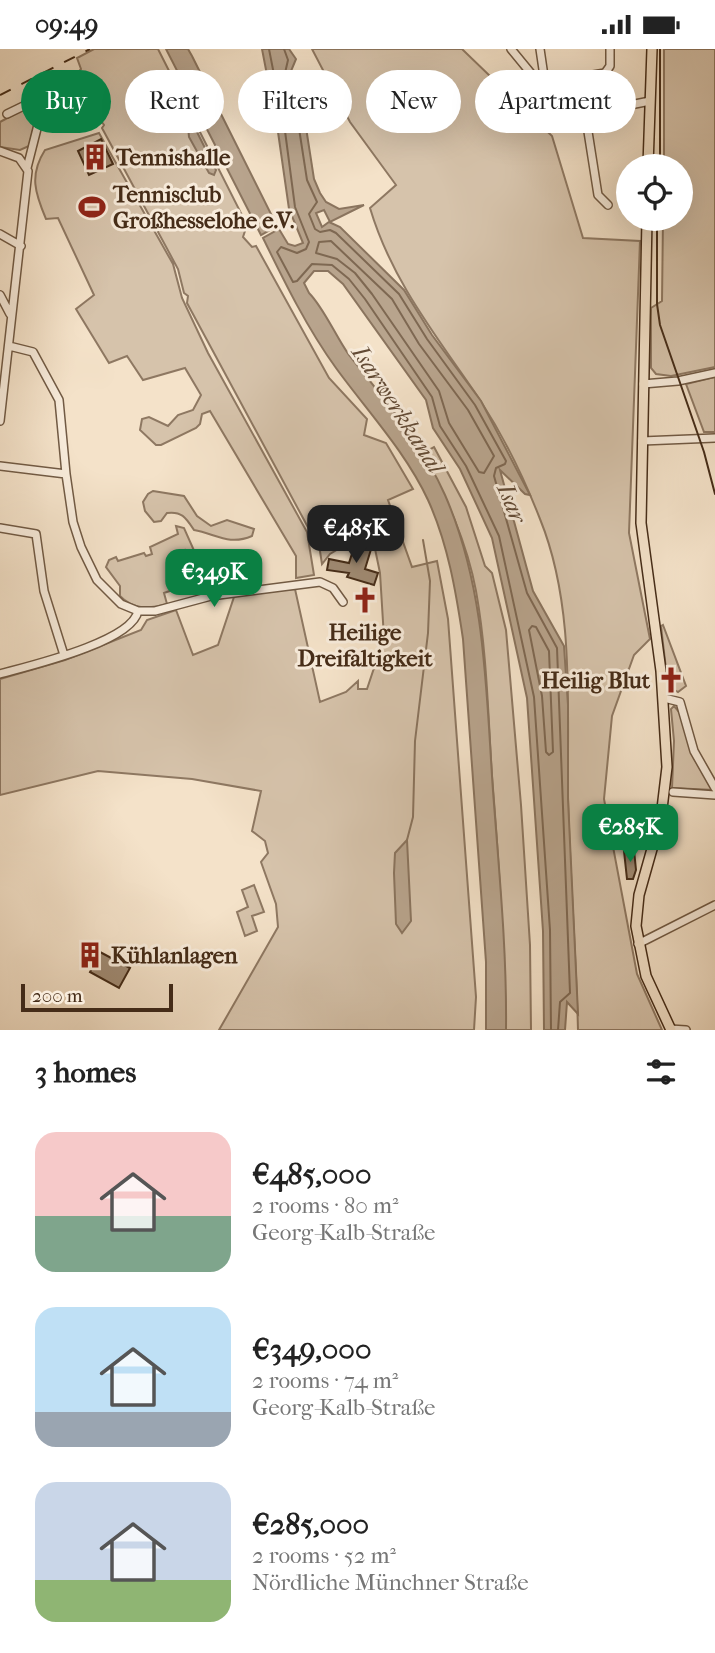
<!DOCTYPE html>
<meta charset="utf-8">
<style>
:root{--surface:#fff;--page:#f2f2f2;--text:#222;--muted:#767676;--accent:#0b8043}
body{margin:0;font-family:"IM FELL French Canon",serif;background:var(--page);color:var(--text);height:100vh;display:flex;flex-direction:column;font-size:26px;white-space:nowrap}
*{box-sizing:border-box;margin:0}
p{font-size:23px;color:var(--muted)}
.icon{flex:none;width:38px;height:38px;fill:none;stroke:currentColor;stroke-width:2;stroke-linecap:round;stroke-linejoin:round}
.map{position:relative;height:981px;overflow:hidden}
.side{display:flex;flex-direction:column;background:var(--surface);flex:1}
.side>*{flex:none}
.guide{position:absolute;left:21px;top:21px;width:674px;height:63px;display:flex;gap:14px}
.controls{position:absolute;left:616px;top:105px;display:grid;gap:14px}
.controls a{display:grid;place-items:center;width:77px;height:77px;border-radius:50%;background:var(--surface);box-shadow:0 7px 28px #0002;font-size:35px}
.scale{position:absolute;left:21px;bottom:18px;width:152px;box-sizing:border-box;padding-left:7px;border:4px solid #452c18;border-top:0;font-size:19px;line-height:24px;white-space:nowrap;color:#452c18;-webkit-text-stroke:5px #f8ecdc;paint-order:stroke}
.price{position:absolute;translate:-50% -60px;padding:0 16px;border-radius:14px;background:var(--accent);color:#fff;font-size:23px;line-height:46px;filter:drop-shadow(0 2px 4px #0008)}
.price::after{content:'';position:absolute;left:50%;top:42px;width:21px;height:16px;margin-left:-10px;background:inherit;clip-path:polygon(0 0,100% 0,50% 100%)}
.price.active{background:#222;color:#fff}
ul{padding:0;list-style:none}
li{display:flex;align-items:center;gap:21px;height:175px;padding:0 35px}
li span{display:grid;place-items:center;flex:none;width:196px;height:140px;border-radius:21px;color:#555}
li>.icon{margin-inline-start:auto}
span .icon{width:84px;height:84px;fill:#fffc;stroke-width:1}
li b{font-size:30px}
h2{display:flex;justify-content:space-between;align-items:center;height:84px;padding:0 35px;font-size:30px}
.pill{padding:0 24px;border-radius:32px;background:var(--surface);box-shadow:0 7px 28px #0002;font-size:24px;line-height:63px}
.pill.active{background:var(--accent);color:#fff}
.status{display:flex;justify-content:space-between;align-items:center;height:49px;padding:0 35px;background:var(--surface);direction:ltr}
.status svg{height:19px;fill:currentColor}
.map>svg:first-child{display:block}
.green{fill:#d6c3ab;stroke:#8e7862;stroke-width:2}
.water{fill:#b8a48d;stroke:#8a745e;stroke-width:2}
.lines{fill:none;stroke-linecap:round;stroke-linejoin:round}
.shore{stroke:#7e6852;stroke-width:2}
.stream{stroke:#8a745e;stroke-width:2}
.building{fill:#a08b74;stroke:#452c18;stroke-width:2}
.minor-casing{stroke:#715a44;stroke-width:10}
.major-casing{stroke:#452c18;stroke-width:12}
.minor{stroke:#f8ecdc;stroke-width:7}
.major{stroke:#f4e2c9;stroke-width:9}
.tram{stroke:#452c18;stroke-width:2}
.rail{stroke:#452c18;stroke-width:2;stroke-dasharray:12 12;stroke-linecap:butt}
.labels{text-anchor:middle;stroke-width:6;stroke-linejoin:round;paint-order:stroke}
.poi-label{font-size:23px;font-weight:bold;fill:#452c18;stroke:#f8ecdc;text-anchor:start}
.water-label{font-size:24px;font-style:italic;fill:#624a35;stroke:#f8ecdc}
</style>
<div class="status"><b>09:49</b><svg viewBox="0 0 49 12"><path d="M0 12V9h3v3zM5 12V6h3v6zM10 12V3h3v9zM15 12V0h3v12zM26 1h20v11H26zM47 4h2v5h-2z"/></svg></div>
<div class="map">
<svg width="715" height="981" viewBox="0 0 715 981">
<rect width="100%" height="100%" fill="#f4e2c9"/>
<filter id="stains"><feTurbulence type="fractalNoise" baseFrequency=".00286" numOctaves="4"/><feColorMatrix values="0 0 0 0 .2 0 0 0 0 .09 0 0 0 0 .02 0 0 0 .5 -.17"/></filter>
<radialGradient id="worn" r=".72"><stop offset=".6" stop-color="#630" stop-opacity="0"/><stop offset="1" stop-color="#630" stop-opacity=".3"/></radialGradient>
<path class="green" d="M94,0H158L247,176L243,188L252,198L256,197L329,329L367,370L364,386L386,394L413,440L388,451L412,518L437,512L448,570L476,948L474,981H219L278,878L276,855L261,813L268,804L265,792L252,782L261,742L192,730L98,722L0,746V630L65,611L141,581L147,571L176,561L193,606L218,596L235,545L295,540L320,653L346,643L358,632V640H367L384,589L380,524L374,495L355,490L330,505L322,515L317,483L310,482L187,254L188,247L184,244L178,220L102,79L104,76L72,31L81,20L77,9Z
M312,0H462L552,87L583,189L640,192L629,484L650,590L634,606L612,667L604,750L637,925L662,981H578C576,903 570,825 568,748C567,656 575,556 540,470C524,429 504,388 480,351C438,289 392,233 370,159L396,136L350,73Z
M664,0H715V318L671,327L656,325L651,319V259L662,252L663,170H681V117H664Z
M35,54L39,57L29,97L20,101L0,98V73Z
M99,84L173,215L182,249L208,304L307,483L314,526L296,529V507L210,362L202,365L200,375L196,379L161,396H156L140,381L142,370L149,368L168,377L178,366L193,361L201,346L185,319L143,331L127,307L109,314L76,260L94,246L58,169L46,170C35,144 29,126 45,101Z
M715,328V383H704L686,335Z
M434,398L466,458L485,517L492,524L506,581L521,756L530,896L531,981H506C504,896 499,812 492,727C488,666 487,603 476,542C467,493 446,448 423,404Z
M153,442L184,447L197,467L211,477L227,471L254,480L252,487C229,497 216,485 194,481C186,469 182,462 167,464L161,472L154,473L145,462L143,453L148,445Z
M176,477L184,479L208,533L185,501L178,506L193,534L164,544L167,555C150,560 133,561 120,547V537L106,518L109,511L116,508L118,512L144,504L146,507L152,505L150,498L178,485Z
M663,576L686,637L678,643L668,637L661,577Z
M674,657L680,664L692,704L714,741L672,739L674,692L671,660Z
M254,836L264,863L252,867L257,882L245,887L237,863L248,858L242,841Z"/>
<path class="water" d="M166,0H188L192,7L277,177L261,186Z
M262,0H289L296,10L291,22L305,72L314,130L320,144L326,153L339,160L364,156L330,173L324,161L316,164L322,178L329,173L340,178L404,241L432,286L481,352L530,446L525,445L500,421L533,542L564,597L568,656V750L578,965L567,953L565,981H544L543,882L527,649L492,489L460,420L433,379L426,351L343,235L328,222H314L304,234L309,244C324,259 336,288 349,306C384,350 422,394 445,446C486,540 486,642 493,742C499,822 507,902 506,981H486V913L463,590C456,543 448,495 428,451C405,402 368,363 336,319C307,279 285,234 263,189L279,180L288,195L295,197L303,194L289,160L278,83Z
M188,77H194L216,121L214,126L209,124L189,88Z
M407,791L411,872L402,884L396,875L394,824L395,804Z"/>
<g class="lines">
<path class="shore" d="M269,0L285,82L295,158L309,193L306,200L297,204L281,198L277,203L293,233L297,232L312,215L332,216L349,230L365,250L432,348L440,377L466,417L499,487L534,648L550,881L551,981
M284,0L288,11L285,24L298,73L307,131L317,153L309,165L315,180L320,183L330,181L336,184L399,245L427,290L475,356L506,412L505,415L496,419L494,427L527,544L557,599L570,944L560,953L558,981
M331,192L392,250L419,295L468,361L494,407L484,424L479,423L449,374L439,342L372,245L355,224L337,210L316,204L319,193Z
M532,577L536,578L549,602L553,703L549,706L546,703L542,647L529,581Z"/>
<path class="stream" d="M407,791L413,768L415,692L428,584L430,532L423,491"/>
</g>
<path class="building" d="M101,90L113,115L89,126L78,102Z
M356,492L372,497L365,520L378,524L374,536L347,528L349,524L327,521L329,510L349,514Z
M634,801L636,821L633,830H627L624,802Z
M89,903L98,908L100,903L130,919L119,939L90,923L95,913L86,907Z"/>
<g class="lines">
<g class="minor-casing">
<path id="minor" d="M511,0L534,28L545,34L605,24L610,17V0
M540,0L545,34
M7,65L40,49L42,60L27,119
M0,102L19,109L28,122L0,372
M608,156L598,146L586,70L590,64L650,52
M0,185L21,197
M0,246L10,265
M9,297L33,303L59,351L66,425L73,473L81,498L97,531L121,555L138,562H155L211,547L320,533L333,539L343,553
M643,335L678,332L715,324
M642,392L715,389
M0,417L66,425
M0,479L36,485L44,542L64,606
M0,625C29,617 132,593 138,562
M664,649L680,653L694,702L715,739
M673,743L715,746
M638,895L715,856
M670,980L686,981"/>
</g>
<g class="major-casing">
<path id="major" d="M648,117L652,0
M647,170L641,474L661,622L667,718L661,768L639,846L636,877L646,927L671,981"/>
</g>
<use href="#minor" class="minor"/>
<use href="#major" class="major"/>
<path class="tram" d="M660,117V0
M657,170V255L660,276L704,403L715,445"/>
<path class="rail" d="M0,46L90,0"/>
</g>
<defs>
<g id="building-bare" transform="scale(2.1)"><path d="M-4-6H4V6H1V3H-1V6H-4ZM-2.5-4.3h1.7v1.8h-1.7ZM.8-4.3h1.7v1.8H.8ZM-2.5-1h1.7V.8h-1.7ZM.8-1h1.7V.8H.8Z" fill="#8f2418" stroke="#f8ecdc" stroke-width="2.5" paint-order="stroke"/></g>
<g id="stadium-bare" transform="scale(2.1)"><path d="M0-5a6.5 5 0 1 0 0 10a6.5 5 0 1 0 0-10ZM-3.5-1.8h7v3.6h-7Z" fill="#8f2418" stroke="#f8ecdc" stroke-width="2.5" paint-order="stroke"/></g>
<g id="church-bare" transform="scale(2.1)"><path d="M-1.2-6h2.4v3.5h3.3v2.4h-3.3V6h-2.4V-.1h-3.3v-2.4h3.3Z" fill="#8f2418" stroke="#f8ecdc" stroke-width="2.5" paint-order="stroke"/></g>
</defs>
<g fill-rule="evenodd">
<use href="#building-bare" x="95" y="108"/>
<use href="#stadium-bare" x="92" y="158"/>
<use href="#church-bare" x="365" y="551"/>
<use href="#church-bare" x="671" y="631"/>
<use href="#building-bare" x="90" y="906"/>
</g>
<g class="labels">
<g class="poi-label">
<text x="116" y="116">Tennishalle</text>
<text x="113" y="153">Tennisclub<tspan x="113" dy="26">Großhesselohe e.V.</tspan></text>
<text x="365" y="591" text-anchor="middle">Heilige<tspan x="365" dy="26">Dreifaltigkeit</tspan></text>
<text x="650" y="639" text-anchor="end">Heilig Blut</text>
<text x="111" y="914">Kühlanlagen</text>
</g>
<g class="water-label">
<text transform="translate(398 360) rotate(57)" y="8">Isarwerkkanal</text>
<text transform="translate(512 454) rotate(68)" y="8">Isar</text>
</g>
</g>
<rect width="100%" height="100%" filter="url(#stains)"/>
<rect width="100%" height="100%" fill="url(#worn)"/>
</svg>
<div class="controls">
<a><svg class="icon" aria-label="locate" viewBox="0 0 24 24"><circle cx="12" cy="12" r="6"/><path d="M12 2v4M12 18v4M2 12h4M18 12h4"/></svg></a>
</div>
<div class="scale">200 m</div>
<b class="price active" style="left:356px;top:516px">€485K</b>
<b class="price" style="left:214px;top:560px">€349K</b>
<b class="price" style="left:630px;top:815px">€285K</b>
<div class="guide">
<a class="pill active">Buy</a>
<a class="pill">Rent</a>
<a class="pill">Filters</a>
<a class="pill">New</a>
<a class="pill">Apartment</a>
</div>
</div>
<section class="side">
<h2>3 homes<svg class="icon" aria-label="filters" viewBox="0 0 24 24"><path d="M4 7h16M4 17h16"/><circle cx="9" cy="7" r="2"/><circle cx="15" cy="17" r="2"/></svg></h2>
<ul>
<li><span style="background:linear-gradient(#f6c9c9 60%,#7fa58c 0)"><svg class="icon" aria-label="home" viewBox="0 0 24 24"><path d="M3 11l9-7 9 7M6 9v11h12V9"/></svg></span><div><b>€485,000</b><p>2 rooms · 80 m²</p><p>Georg-Kalb-Straße</p></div></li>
<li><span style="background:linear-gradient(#bfe0f5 75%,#9aa5b1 0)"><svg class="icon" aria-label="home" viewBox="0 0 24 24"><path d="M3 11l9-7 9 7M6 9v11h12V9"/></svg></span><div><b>€349,000</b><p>2 rooms · 74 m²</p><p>Georg-Kalb-Straße</p></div></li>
<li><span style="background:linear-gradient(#c9d6e8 70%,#8fb573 0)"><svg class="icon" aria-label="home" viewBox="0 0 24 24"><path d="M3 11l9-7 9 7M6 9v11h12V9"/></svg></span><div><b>€285,000</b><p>2 rooms · 52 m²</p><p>Nördliche Münchner Straße</p></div></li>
</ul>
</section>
